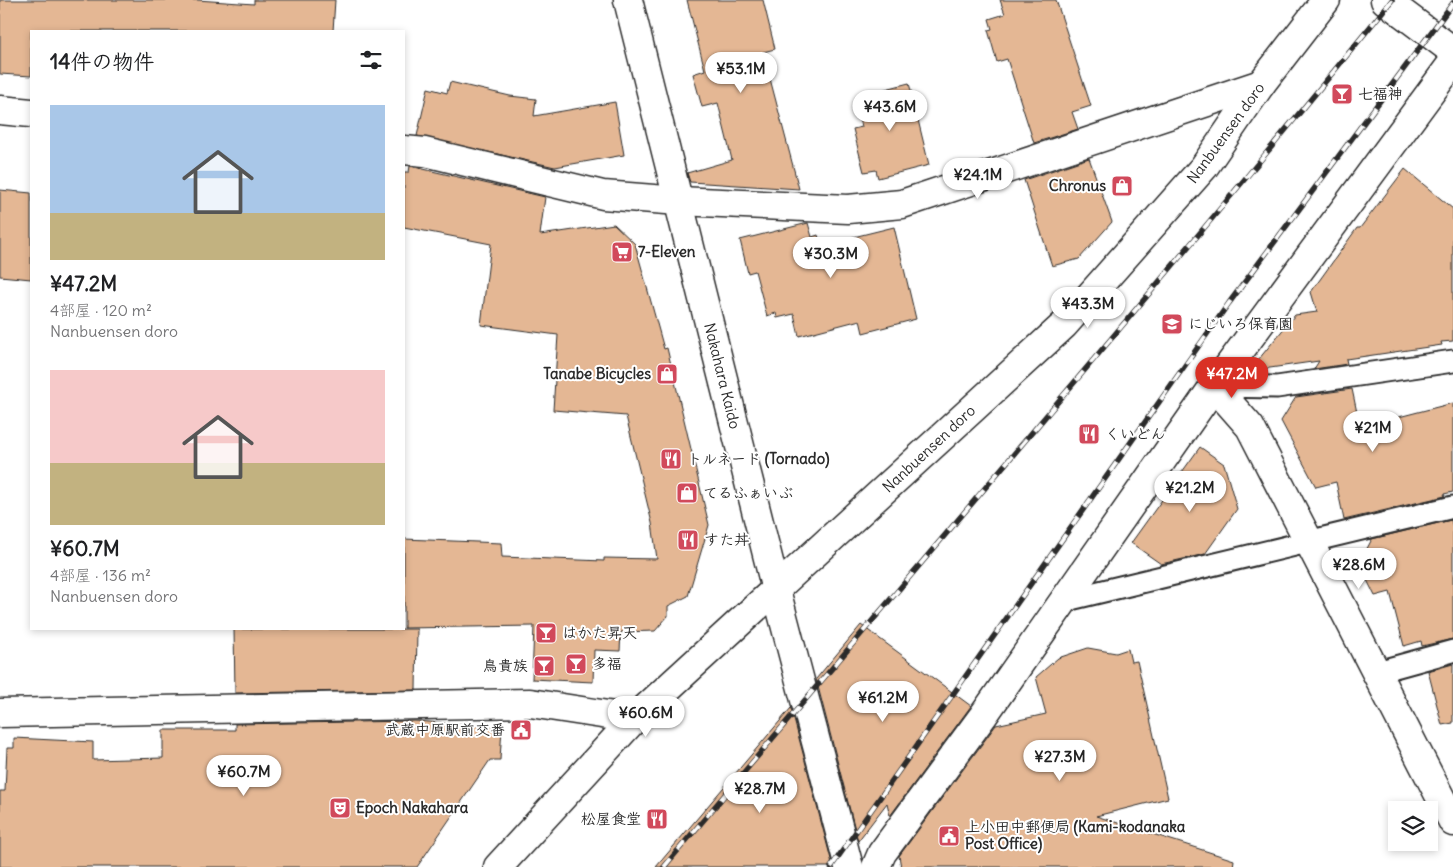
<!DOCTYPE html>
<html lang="ja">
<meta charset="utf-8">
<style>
:root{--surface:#fff;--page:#f2f2f2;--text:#202124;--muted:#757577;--accent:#d93025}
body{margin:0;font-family:Delius,"Klee One",sans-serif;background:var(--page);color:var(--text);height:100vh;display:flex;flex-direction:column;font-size:19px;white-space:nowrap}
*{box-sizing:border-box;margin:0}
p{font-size:16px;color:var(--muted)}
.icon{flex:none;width:28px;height:28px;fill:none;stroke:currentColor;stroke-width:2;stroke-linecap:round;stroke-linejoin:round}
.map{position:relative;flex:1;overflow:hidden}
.panel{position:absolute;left:30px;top:30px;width:375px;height:600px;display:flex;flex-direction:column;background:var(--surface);border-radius:0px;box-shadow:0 2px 8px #0003}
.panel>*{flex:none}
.controls{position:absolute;left:1388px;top:801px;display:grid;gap:10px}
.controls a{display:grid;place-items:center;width:50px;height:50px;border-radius:0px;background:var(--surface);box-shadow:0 2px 8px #0003;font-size:25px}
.price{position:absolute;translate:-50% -42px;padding:0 11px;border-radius:18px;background:#fff;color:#222;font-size:16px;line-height:32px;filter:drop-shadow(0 1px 2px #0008)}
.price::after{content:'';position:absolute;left:50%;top:30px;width:15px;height:11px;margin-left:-8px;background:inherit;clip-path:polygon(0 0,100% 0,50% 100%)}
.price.active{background:var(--accent);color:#fff}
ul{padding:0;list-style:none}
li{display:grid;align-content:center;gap:10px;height:265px;padding:0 20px}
li span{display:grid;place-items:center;height:155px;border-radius:0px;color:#555}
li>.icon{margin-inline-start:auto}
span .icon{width:90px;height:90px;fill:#fffc;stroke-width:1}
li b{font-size:21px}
h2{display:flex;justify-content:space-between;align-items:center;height:60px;padding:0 20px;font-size:21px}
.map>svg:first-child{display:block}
.building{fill:#e4b794;stroke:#2b2b2b}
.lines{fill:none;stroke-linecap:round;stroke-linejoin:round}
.service-casing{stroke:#2b2b2b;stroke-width:25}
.minor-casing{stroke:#2b2b2b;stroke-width:31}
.tertiary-casing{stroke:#2b2b2b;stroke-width:31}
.primary-casing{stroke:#2b2b2b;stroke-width:31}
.service{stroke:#fff;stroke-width:21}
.minor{stroke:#fff;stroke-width:28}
.tertiary{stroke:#fff;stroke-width:28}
.primary{stroke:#fff;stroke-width:28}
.rail-casing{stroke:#2b2b2b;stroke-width:5.5}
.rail{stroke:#fff;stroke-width:4;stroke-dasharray:11;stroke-linecap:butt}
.labels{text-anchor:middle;stroke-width:4;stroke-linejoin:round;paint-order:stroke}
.poi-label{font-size:15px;font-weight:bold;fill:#2b2b2b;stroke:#fff;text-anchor:start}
.street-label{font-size:15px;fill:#2b2b2b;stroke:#fff}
</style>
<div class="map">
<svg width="1453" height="867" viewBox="0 0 1453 867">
<rect width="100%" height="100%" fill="#fff"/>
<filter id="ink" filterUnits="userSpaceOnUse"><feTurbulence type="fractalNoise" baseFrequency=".02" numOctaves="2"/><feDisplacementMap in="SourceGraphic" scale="10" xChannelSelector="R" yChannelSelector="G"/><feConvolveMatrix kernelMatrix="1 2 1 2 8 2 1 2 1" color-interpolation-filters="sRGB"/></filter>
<g filter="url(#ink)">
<path class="building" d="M0,0H197L254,4V0H335L333,31H31V76L0,74Z
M687,0H763L775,49L763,52L799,189L690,182L687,173L732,160L718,103L702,107L693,74L705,70Z
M1000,0H1056L1091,106L1072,112L1078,129L1034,143L1007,59L997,62L988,30L992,29L989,19L1005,14Z
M450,82L510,96L536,99L534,116L615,102L624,155L555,167L417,136L428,88L447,93Z
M909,83L929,165L878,178L876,170L864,172L853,129L862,127L855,97Z
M1089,158L1112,222L1079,259L1052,266L1024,180Z
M410,166L545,197L540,235L614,224L635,244L664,349L667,348L709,525L688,596L668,606V616L655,631L621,632L620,651L594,650L593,682L532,679L534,626L404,628V539L501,543L502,557L604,561V558L657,559L652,523L626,416L553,410L558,335L481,325L491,244L404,227V172H409Z
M1405,169L1453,209V341L1441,342L1442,345L1346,359L1347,364L1314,369L1319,361L1249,371L1295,315L1317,312L1311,292L1357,228H1360Z
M0,190L31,193V279L0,276Z
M808,223L812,237L818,235L821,245L894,227L916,319L863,333L860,320L799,336L794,314L777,318L776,313L767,316L755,271L748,273L740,240Z
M1352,389L1360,427L1453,403V492L1444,494L1445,496L1344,520L1336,482L1316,487L1281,421L1296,397Z
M1200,447L1224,464L1237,509L1205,554L1161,564L1131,543Z
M1451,520L1453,528V639L1422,646L1421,641L1404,646L1390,592L1375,596L1359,564L1372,539Z
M861,625L971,706L890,816L887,803L858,841L816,679Z
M234,629H417L416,690L235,693Z
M1088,648L1116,653L1128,649L1131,662L1137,661L1168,798L1096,816L1234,860L1233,867H901L899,856L996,725L1046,714L1036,677L1058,658Z
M1453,664V723L1442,725L1428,671Z
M791,708L833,867H656Z
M415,721L502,727L500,760H490L417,867H0V791H5L7,748H14V738L93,742V760L163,758V730H235V724Z"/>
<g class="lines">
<g class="service-casing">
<path id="service" d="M1214,386L1277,387L1453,361
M1062,601L1453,507
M1377,672L1453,651"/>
</g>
<g class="minor-casing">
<path id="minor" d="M0,110L31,113
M404,150L425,152L603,195L679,201L848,209L902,204L1261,84
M1214,386L1250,427L1453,822
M0,713L530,703L634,719
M876,867L882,853L983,716L1214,386L1453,62"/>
</g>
<g class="tertiary-casing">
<path id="tertiary" d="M1385,0L1453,51
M498,867L634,719L1064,325L1204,167L1261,84L1326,0"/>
</g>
<g class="primary-casing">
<path id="primary" d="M628,0L776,590L849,867"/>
</g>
<use href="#service" class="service"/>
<use href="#minor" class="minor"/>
<use href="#tertiary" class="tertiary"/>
<use href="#primary" class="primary"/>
<g class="rail-casing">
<path id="rail" d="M664,867C907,578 1154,293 1392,0
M831,867L1229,303L1453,3"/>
</g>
<use href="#rail" class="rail"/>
</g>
</g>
<defs>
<g id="bar-square" transform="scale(1.125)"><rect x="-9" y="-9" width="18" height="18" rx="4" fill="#d1495b" stroke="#fff"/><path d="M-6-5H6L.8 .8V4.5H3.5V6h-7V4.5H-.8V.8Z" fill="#fff"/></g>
<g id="shop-square" transform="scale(1.125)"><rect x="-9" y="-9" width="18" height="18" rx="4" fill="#d1495b" stroke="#fff"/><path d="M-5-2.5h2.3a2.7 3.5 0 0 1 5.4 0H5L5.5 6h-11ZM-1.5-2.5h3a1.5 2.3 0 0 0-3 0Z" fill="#fff"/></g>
<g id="supermarket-square" transform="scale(1.125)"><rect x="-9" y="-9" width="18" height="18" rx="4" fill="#d1495b" stroke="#fff"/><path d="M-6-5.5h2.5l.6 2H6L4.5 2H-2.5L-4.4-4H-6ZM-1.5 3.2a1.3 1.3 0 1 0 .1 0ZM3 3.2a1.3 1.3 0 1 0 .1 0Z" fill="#fff"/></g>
<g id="school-square" transform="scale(1.125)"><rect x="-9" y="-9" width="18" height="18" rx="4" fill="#d1495b" stroke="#fff"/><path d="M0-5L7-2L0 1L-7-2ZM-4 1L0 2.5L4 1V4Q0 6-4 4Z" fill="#fff"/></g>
<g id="restaurant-square" transform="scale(1.125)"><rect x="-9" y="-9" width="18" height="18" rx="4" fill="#d1495b" stroke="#fff"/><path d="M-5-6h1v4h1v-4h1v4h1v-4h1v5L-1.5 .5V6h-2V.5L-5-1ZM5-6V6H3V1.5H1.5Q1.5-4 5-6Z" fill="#fff"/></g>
<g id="civic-square" transform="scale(1.125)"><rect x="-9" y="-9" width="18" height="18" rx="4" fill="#d1495b" stroke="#fff"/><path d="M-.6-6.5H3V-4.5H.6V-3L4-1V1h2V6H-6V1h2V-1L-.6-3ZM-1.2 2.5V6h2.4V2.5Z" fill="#fff"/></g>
<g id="theatre-square" transform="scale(1.125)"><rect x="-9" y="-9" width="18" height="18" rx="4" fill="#d1495b" stroke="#fff"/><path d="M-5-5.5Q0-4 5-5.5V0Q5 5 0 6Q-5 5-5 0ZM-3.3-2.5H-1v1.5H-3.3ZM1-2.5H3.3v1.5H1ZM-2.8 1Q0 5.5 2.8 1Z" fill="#fff"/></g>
</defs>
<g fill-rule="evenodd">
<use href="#bar-square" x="1342" y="94"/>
<use href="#shop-square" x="1122" y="186"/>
<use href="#supermarket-square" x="622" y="252"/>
<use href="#school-square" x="1172" y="324"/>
<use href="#shop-square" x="667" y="374"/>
<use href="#restaurant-square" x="1089" y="434"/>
<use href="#restaurant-square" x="671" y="459"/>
<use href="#shop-square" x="687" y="493"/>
<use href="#restaurant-square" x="688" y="540"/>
<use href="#bar-square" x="546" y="633"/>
<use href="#bar-square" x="576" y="664"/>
<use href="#bar-square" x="544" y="666"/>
<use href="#civic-square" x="521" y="730"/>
<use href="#theatre-square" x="340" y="808"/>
<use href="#restaurant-square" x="657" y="819"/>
<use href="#civic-square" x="949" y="836"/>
</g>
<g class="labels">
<g class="poi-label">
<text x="1358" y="99">七福神</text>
<text x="1106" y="191" text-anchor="end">Chronus</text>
<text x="638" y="257">7-Eleven</text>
<text x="1188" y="329">にじいろ保育園</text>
<text x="651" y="379" text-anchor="end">Tanabe Bicycles</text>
<text x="1105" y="439">くいどん</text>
<text x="687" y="464">トルネード (Tornado)</text>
<text x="703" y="498">てるふぁいぶ</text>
<text x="704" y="545">すた丼</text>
<text x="562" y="638">はかた昇天</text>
<text x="592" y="669">多福</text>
<text x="528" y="671" text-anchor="end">鳥貴族</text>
<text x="505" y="735" text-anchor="end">武蔵中原駅前交番</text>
<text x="356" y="813">Epoch Nakahara</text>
<text x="641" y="824" text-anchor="end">松屋食堂</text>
<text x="965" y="832">上小田中郵便局 (Kami-kodanaka<tspan x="965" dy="17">Post Office)</tspan></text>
</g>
<g class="street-label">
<text transform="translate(1226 133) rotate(-54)" y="5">Nanbuensen doro</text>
<text transform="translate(722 376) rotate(76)" y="5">Nakahara Kaido</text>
<text transform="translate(929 449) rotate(-43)" y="5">Nanbuensen doro</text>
</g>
</g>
</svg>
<div class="controls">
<a><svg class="icon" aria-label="layers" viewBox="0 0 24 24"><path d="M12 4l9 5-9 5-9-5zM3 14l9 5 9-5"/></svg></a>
</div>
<b class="price" style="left:741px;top:94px">¥53.1M</b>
<b class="price" style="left:890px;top:132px">¥43.6M</b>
<b class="price" style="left:978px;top:200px">¥24.1M</b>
<b class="price" style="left:831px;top:279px">¥30.3M</b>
<b class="price" style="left:1088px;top:329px">¥43.3M</b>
<b class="price active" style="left:1232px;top:399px">¥47.2M</b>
<b class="price" style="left:1373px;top:453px">¥21M</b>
<b class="price" style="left:1190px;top:513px">¥21.2M</b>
<b class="price" style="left:1359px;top:590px">¥28.6M</b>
<b class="price" style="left:883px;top:723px">¥61.2M</b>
<b class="price" style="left:646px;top:738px">¥60.6M</b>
<b class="price" style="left:1060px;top:782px">¥27.3M</b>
<b class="price" style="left:244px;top:797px">¥60.7M</b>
<b class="price" style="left:760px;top:814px">¥28.7M</b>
<section class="panel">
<h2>14件の物件<svg class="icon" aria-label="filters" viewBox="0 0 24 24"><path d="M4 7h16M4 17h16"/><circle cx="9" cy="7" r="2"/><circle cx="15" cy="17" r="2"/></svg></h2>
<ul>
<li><span style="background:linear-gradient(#a9c7e8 70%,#c2b280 0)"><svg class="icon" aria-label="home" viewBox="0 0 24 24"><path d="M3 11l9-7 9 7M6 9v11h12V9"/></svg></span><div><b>¥47.2M</b><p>4部屋 · 120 m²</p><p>Nanbuensen doro</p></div></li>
<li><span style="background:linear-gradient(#f6c9c9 60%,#c2b280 0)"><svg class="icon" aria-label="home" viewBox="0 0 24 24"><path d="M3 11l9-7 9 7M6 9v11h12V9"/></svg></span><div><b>¥60.7M</b><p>4部屋 · 136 m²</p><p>Nanbuensen doro</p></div></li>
</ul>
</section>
</div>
